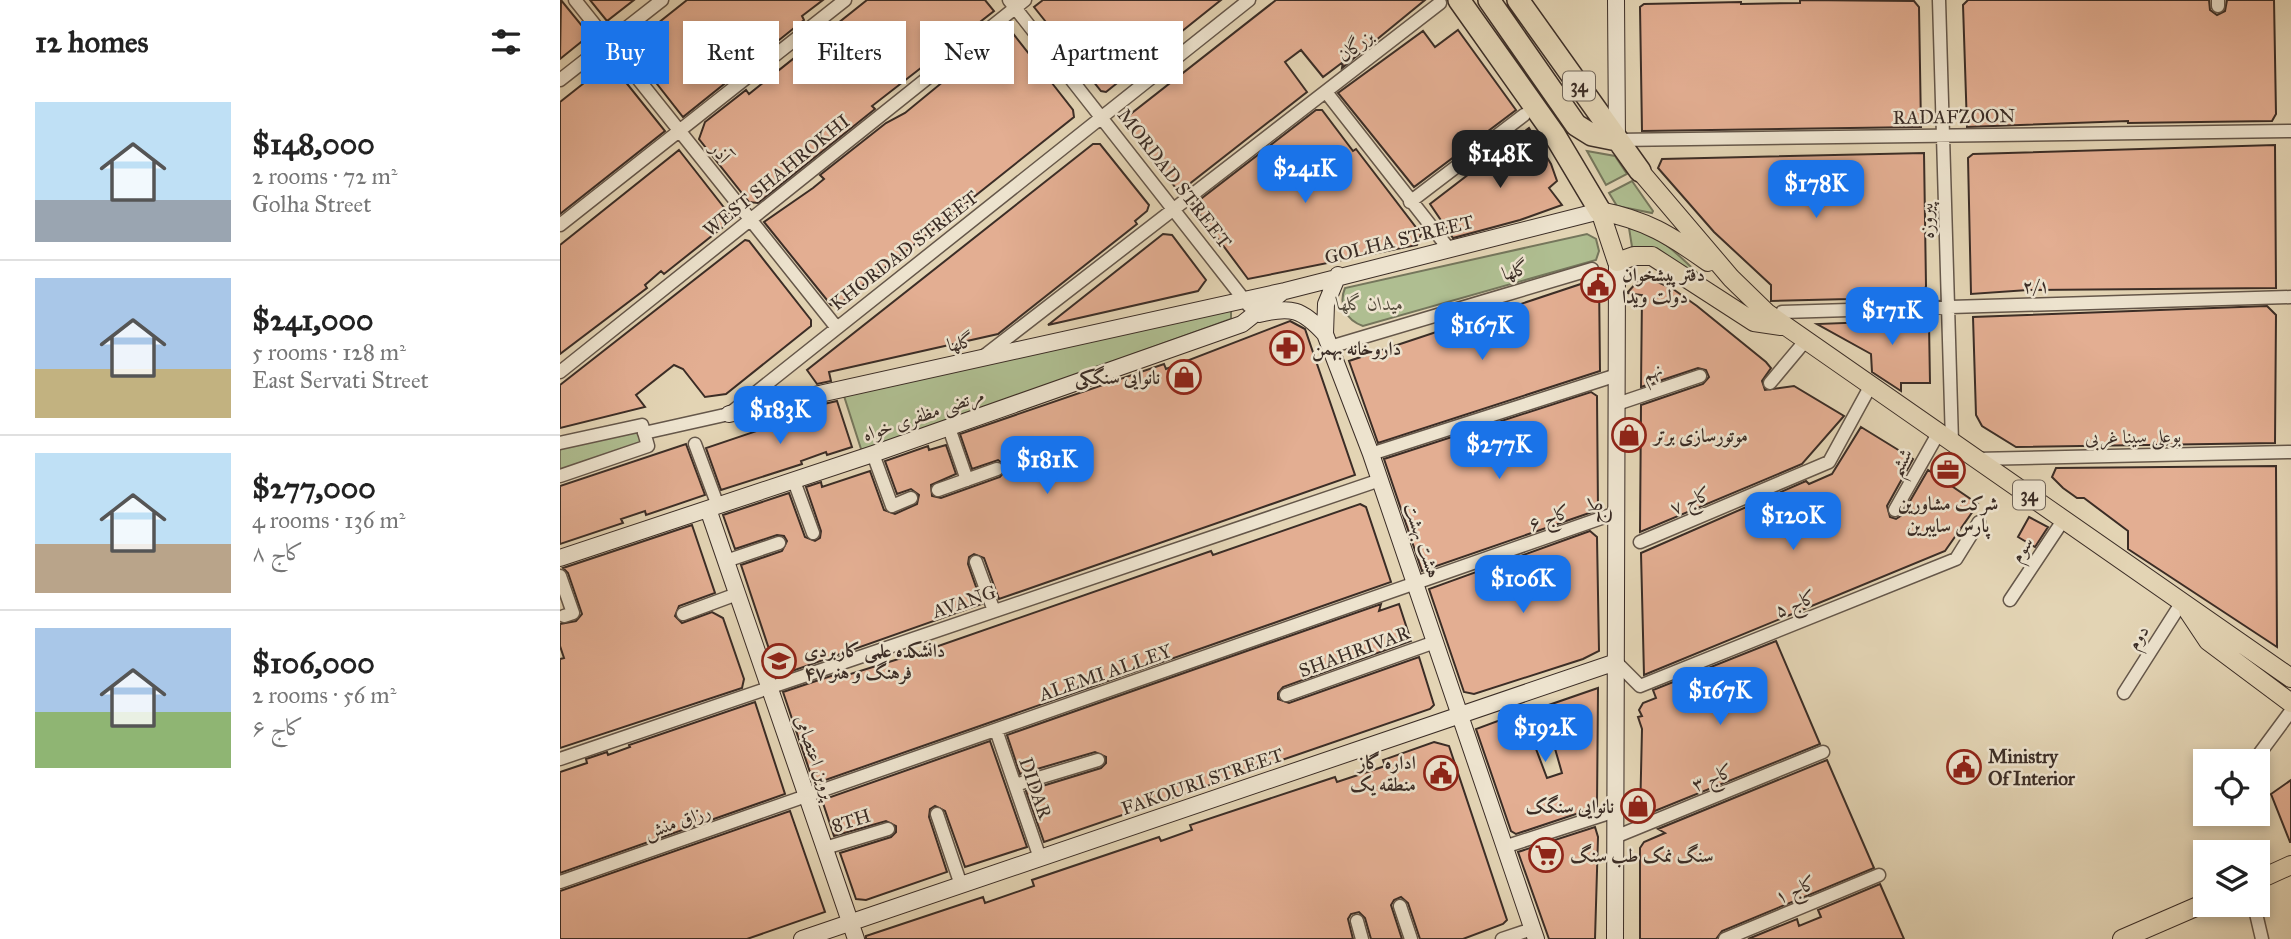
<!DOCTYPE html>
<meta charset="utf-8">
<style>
:root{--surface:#fff;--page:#f2f2f2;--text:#222;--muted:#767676;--line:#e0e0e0;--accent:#1a73e8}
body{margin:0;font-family:"IM FELL Great Primer",Amiri,serif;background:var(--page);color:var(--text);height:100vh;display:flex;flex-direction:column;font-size:26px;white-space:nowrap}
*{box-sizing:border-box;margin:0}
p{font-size:23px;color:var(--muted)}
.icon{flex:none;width:38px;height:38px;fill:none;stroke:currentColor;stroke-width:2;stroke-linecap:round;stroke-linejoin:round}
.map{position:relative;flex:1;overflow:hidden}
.details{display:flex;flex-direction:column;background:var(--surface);width:560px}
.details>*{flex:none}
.banner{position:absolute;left:21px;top:21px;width:665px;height:63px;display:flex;gap:14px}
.tools{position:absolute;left:1633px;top:749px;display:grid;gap:14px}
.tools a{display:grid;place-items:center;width:77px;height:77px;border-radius:0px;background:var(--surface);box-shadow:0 4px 10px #0003;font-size:35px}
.price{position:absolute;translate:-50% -60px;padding:0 16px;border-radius:14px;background:var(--accent);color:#fff;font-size:23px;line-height:46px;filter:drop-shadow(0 2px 4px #0008)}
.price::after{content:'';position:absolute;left:50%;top:42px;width:21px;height:16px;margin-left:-10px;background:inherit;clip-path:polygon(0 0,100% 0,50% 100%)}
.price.current{background:#222;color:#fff}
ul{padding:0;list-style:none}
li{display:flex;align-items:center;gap:21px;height:175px;padding:0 35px}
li+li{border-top:2px solid var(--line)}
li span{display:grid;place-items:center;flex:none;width:196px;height:140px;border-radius:0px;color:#555}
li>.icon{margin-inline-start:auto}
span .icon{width:84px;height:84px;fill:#fffc;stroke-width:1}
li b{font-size:30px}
h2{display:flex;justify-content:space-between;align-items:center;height:84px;padding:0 35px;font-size:30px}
.pill{padding:0 24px;border-radius:0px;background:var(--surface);box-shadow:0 4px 10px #0003;font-size:24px;line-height:63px}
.pill.current{background:var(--accent);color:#fff}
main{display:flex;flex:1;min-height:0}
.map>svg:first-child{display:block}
.green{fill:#afbe91;stroke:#75765c;stroke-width:2}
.building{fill:#e3ae92;stroke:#3b2d26;stroke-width:2}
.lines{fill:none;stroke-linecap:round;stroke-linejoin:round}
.street-casing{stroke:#65574a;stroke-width:15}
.secondary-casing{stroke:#3b2d26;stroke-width:18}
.primary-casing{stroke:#3b2d26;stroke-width:20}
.highway-casing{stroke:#3b2d26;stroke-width:24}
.street{stroke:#ede3ce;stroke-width:12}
.secondary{stroke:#ede3ce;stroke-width:16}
.primary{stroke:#e3d4b4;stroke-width:18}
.highway{stroke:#e3d4b4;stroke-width:21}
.labels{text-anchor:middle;stroke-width:5;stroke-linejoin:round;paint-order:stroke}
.shield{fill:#ede3ce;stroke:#706458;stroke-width:2}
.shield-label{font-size:18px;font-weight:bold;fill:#3b2d26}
.street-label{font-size:19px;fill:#3b2d26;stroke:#ede3ce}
.poi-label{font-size:19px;font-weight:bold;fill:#3b2d26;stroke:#ede3ce;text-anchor:start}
.park-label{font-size:19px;font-style:italic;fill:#524a3b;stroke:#ede3ce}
</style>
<main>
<section class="details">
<h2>12 homes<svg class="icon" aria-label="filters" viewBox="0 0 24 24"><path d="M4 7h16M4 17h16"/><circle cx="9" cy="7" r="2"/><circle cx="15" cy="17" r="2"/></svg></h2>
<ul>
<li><span style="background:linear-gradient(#bfe0f5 70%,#9aa5b1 0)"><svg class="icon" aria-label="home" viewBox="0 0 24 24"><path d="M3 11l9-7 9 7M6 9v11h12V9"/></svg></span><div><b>$148,000</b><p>2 rooms · 72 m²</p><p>Golha Street</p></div></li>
<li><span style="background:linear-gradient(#a9c7e8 65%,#c2b280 0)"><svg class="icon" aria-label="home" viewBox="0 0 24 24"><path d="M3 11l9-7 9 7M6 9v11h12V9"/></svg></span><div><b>$241,000</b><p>5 rooms · 128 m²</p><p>East Servati Street</p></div></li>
<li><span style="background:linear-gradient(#bfe0f5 65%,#b9a48a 0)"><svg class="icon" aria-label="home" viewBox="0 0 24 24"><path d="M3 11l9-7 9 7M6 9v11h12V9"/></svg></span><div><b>$277,000</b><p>4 rooms · 136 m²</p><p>کاج ۸</p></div></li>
<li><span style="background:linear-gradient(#a9c7e8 60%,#8fb573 0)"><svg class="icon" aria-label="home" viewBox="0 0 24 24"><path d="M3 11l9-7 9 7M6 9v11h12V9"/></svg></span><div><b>$106,000</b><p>2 rooms · 56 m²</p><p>کاج ۶</p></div></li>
</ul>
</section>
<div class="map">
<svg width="1731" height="939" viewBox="0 0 1731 939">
<rect width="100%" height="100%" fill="#e3d4b4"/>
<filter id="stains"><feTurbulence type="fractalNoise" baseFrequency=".00286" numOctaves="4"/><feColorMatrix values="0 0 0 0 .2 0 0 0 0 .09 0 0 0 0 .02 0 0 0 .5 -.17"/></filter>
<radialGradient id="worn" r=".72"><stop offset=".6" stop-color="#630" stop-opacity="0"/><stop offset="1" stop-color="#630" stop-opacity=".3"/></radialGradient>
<path class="green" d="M1027,151L1055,156L1067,174L1046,185Z
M1072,181L1093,211L1092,213L1057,206L1049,193Z
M1069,228C1100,231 1131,268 1152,287L1073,253Z
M1027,234L1036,239L1039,251L1036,260L803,326C786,320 778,305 785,288Z
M671,310V319L302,452L284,396Z
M79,429L83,444L0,471V446Z"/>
<path class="building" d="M1,0L27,32L26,38L0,59Z
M30,0H74L47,21Z
M127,0H263L242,16L244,20L123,117L68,47Z
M307,0H425L434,11L312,106L315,109L198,203L189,202L139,139L145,122L186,90L189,94Z
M483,0H661L546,92L541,91L474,7Z
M716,0H865L782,68L783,62L763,77L741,50L725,62L747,92L619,192L563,120Z
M1240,0L1354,1L1359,7L1361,127L1082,131L1080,7L1084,4L1181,2V4L1240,3Z
M1408,0H1649L1650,10L1657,15L1665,11L1667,0H1714L1716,114L1712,121L1568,123V121L1407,127L1403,5Z
M446,30L451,31L488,78L513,110L514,117L277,306L271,305L204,222L253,188L264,179L260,175L326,123L345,113Z
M898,30L956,110L854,187L778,93L863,31L875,47Z
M48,64L52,65L105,131L0,214V102Z
M756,110H762L793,151L796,149L861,234L857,245L688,279L633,205Z
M969,128L991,164L997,181L989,188L1002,205L960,220L893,238L870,204Z
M533,144H540L589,205L587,211L575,221L577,224L438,334L269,372L271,381L257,384L247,370Z
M1715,145L1716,288L1468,290L1411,294L1408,158L1413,154Z
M119,150L173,219L104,274L101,271L85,285L87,288L0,354V245Z
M1364,153L1366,286L1363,295L1338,296V294L1289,296V299L1211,301V285L1154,232L1098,168L1102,159Z
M603,234L612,235L646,280L638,291L488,325Z
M185,240L189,241L251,320V326L166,394L145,397L123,369L114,365L76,395L85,407L0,428V385Z
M1039,278L1040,371L818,443L789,361Z
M1089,278L1113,289L1137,306L1206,362L1211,368L1202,381L1205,390L1234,386L1284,416L1242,464L1080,532L1081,405L1143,384L1149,377L1146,370L1138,368L1081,387L1082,295L1067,293L1078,281Z
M1707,306L1716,315L1715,443L1456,447L1422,426L1416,415L1413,317Z
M1310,319H1365L1369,323L1370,383H1341V391L1312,372L1311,354L1257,324L1310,322Z
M730,321L745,329L795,475L439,599L424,558L414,554L409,557L408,564L422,604L218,676L181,565L222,551L227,541L224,536L217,535L175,549L163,515L229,493L245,537L255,541L260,538L261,531L246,487L261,482L262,487L310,471L324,510L335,514L357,504L359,495L351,489L337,494L325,461L368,446L369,450L386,445L396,474L371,485L372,496L381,498L440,477L445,471V465L438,460L412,469L400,434L604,364L606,369Z
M1031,392L1037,396L1038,510L862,571L824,459Z
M277,401L292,447L267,455L266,452L241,461L242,464L161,490L146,448L253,412L251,407Z
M1301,427L1353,459L1327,506L1330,517L1336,519L1342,515L1368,470L1418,504L1385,551L1084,675L1081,553L1246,481L1249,484L1272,474Z
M126,444L145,495L86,515L85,511L61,519L63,523L0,544V486Z
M1716,466L1717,647L1568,549V531L1524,498H1517L1503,488L1492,477L1496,468Z
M800,504L806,507L831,582L254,784L223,692L280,673L281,677L364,651L651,551L653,555Z
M1469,517L1488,527L1475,547L1458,537Z
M132,525L155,593L119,606L115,616L122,623L152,612L163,618L184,679L182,688L0,748V659L4,658L0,646V624L16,621L22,614L8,573L3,568Z
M1030,531L1037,537L1039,651L1023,659L914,694L904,692L869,589Z
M821,604L819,611L839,604L851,641L723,687L718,693V699L729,703L859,657L874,705L870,709L484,842L466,791L541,768L546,763V757L535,752L460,774L447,735Z
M1216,641L1260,744L1080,817L1082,729L1078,717L1082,716L1079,710L1083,703L1096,698L1093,690Z
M1038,688L1037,807L956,834L951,831L916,729L962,712L987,778L1002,773L983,707Z
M195,702L225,794L0,873V772L27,763L26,759L47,752L48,755L70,747L69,745Z
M430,741L467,847L405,867L385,811L375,806L370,809L369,817L387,872L306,900L296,899L280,853L331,837L336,832V826L326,821L274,836L262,800Z
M874,742L889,746L947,920L943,924L903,939H860L848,903L841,897L834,900L831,905L842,939H811L805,918L799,912L791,914L788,919L793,939H306V936L423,897L425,903L474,886L472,880L599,837L601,841L632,830L630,825L760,782L775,777L777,782L825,766L823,760Z
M1267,760L1314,868L1162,931L1156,939H1080V848L1084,842L1105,833L1098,829Z
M1731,780V842H1730L1711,794Z
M230,811L265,912L187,939H0V891Z
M1035,827L1038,837L1035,939H989L958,852Z
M1320,884L1344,939H1188L1237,919L1239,926L1261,917L1258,910Z"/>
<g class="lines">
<g class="street-casing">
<path id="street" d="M15,0L277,328
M449,0L689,306
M1379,0L1392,442
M1658,0V6
M0,80L102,0
M766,92L889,249
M1057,140L1731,131
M850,202L964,115
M0,225L285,0
M1222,312L1731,297
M770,347L1032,269
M424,356L880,3
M0,372L465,0
M1210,383L1246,340
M1057,404L1140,376
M389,428L407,480
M84,433L169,414L689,0
M0,443L82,425L88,446L0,476
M135,444L158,506
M313,454L332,506L351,498
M811,454L1057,375
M1416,459L1731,452
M234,481L253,533
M378,490L437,469
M1335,510L1379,432
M1080,542L1269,462L1311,385
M166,561L219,543
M416,562L434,611
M0,576L13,613L4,616
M1450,600L1504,519
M123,614L177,594
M1056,662L1080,686L1396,559L1419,522
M1564,693L1622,602
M726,695L875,642
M436,730L480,858
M0,759L820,480
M1694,761L1731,711
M455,785L538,760
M377,814L401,885
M1055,837L1263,752
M944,847L1049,813
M265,848L328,829
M0,882L1056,513
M1694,905L1702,939
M840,906L851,939
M797,921L802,939
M942,939L972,929
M1165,939L1319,875"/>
</g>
<g class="secondary-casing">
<path id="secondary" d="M1056,0L1057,140
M778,275L766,304L765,334L811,454L976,939
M699,314C731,306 742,309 765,334
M169,414L725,291L1040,211
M148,509L296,939
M0,558L313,454L682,324L721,293
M242,939L1056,662
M1055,939L1057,262"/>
</g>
<g class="primary-casing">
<path id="primary" d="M1080,171L1171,278L1207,313L1731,678
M1040,211L1057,262L1074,256H1092L1194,322L1221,326
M1040,211C1086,220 1110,235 1148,262
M1628,611L1648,641L1731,703
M1698,880L1731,865
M1562,939L1645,903"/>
</g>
<g class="highway-casing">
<path id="highway" d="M899,0L994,134L1040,211
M929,0L1016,125L1032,135L1057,140
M958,0L1080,171"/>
</g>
<use href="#street" class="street"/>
<use href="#secondary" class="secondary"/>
<use href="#primary" class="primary"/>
<use href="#highway" class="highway"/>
</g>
<defs>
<g id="civic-ring" transform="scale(1.75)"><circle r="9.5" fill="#ede3ce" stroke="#8f2418" stroke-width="1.5"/><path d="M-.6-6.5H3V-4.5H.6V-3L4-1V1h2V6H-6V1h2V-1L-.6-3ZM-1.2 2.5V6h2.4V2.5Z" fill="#8f2418"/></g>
<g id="pharmacy-ring" transform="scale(1.75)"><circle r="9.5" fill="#ede3ce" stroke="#8f2418" stroke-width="1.5"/><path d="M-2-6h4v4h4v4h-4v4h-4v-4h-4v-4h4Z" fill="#8f2418"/></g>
<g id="shop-ring" transform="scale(1.75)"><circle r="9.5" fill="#ede3ce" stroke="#8f2418" stroke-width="1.5"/><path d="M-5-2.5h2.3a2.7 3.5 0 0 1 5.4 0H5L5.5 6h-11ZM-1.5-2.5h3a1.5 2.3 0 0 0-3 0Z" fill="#8f2418"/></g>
<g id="office-ring" transform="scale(1.75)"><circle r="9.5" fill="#ede3ce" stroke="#8f2418" stroke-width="1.5"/><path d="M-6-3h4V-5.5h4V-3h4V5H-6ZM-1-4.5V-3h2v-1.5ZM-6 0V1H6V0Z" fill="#8f2418"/></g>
<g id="university-ring" transform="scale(1.75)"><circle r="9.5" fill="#ede3ce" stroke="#8f2418" stroke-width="1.5"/><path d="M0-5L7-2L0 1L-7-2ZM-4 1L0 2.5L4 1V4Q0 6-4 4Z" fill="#8f2418"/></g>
<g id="supermarket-ring" transform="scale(1.75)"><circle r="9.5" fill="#ede3ce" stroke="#8f2418" stroke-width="1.5"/><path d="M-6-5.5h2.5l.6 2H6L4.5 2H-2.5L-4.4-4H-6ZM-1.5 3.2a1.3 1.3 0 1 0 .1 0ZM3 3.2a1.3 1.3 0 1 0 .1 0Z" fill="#8f2418"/></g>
</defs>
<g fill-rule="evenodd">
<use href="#civic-ring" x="1038" y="285"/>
<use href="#pharmacy-ring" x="727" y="348"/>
<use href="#shop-ring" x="624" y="377"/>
<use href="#shop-ring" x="1069" y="435"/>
<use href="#office-ring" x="1388" y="470"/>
<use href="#university-ring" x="219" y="661"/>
<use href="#civic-ring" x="1404" y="767"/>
<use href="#civic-ring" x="881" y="773"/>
<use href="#shop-ring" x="1078" y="806"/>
<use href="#supermarket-ring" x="986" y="855"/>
</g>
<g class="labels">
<g class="shield">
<rect x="1003" y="71.5" width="32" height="29" rx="5"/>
<rect x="1453" y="480.5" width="32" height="29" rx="5"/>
</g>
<g class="shield-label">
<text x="1019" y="92">34</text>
<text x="1469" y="501">34</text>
</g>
<g class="street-label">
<text transform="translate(795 45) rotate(-38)" y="7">بزرگان</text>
<text transform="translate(1394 116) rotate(-1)" y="7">RADAFZOON</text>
<text transform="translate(161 152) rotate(51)" y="7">آذر</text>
<text transform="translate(216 175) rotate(-39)" y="7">WEST SHAHROKHI</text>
<text transform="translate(615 178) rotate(52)" y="7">MORDAD STREET</text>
<text transform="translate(1366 221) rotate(-92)" y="7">پیروزه</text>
<text transform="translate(839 239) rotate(-14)" y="7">GOLHA STREET</text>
<text transform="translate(344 250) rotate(-38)" y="7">KHORDAD STREET</text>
<text transform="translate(955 270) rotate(-17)" y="7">گلها</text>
<text transform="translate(1476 285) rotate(-2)" y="7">۲/۱</text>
<text transform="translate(400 342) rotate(-13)" y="7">گلها</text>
<text transform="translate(1092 371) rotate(-19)" y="7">نهم</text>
<text transform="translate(363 414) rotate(-19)" y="7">مرتضی مظفری خواه</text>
<text transform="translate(1573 436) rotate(-1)" y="7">بوعلی سینا غربی</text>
<text transform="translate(1340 462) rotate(-61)" y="7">ششم</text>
<text transform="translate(1130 500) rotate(-23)" y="7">کاج ۷</text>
<text transform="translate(1035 510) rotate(-90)" y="7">کاج</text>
<text transform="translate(989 517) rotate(-19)" y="7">کاج ۶</text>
<text transform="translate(863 540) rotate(71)" y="7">هشت بهشت</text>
<text transform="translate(1461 549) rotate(-56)" y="7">سوم</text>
<text transform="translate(404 601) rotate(-19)" y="7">AVANG</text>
<text transform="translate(1235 603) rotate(-22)" y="7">کاج ۵</text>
<text transform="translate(1577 637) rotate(-58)" y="7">دوم</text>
<text transform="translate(794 651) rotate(-20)" y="7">SHAHRIVAR</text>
<text transform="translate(545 672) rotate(-19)" y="7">ALEMI ALLEY</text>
<text transform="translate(256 757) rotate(71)" y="7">پروین اعتصامی</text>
<text transform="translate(1152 777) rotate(-22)" y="7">کاج ۳</text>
<text transform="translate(642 781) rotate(-19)" y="7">FAKOURI STREET</text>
<text transform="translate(476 788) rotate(71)" y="7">DIDAR</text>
<text transform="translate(291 820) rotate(-17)" y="7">8TH</text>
<text transform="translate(117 821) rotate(-19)" y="7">رزاق منش</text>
<text transform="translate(1235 889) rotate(-23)" y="7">کاج ۱</text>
</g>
<g class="poi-label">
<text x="1062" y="281">دفتر پیشخوان<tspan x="1062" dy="22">دولت ویدا</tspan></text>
<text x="752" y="355">داروخانه بهمن</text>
<text x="600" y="384" text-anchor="end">نانوایی سنگکی</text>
<text x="1094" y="442">موتورسازی برتر</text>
<text x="1388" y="510" text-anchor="middle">شرکت مشاورین<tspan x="1388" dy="22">پارس سایبرین</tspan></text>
<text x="244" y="657">دانشکده علمی کاربردی<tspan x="244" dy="22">فرهنگ و هنر ۴۷</tspan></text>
<text x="1428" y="763">Ministry<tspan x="1428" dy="22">Of Interior</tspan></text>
<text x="856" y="769" text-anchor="end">اداره گاز<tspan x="856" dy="22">منطقه یک</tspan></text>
<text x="1054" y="813" text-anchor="end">نانوایی سنگک</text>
<text x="1010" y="862">سنگ نمک طب سنگ</text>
</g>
<g class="park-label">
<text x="810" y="310">میدان گلها</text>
</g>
</g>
<rect width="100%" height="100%" filter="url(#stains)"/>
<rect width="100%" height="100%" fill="url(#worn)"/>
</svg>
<div class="tools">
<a><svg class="icon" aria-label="locate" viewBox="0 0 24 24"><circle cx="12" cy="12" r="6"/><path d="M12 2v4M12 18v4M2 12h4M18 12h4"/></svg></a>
<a><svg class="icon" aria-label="layers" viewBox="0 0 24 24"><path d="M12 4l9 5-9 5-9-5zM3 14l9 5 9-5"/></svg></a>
</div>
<b class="price current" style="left:940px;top:190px">$148K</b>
<b class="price" style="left:745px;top:205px">$241K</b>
<b class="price" style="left:1256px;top:220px">$178K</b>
<b class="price" style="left:1332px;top:347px">$171K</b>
<b class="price" style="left:922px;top:362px">$167K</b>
<b class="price" style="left:220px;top:446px">$183K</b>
<b class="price" style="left:939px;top:481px">$277K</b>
<b class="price" style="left:487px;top:496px">$181K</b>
<b class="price" style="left:1233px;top:552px">$120K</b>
<b class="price" style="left:963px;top:615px">$106K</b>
<b class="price" style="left:1160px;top:727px">$167K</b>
<b class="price" style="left:985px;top:764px">$192K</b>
<div class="banner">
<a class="pill current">Buy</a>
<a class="pill">Rent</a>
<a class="pill">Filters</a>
<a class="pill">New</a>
<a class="pill">Apartment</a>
</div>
</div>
</main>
